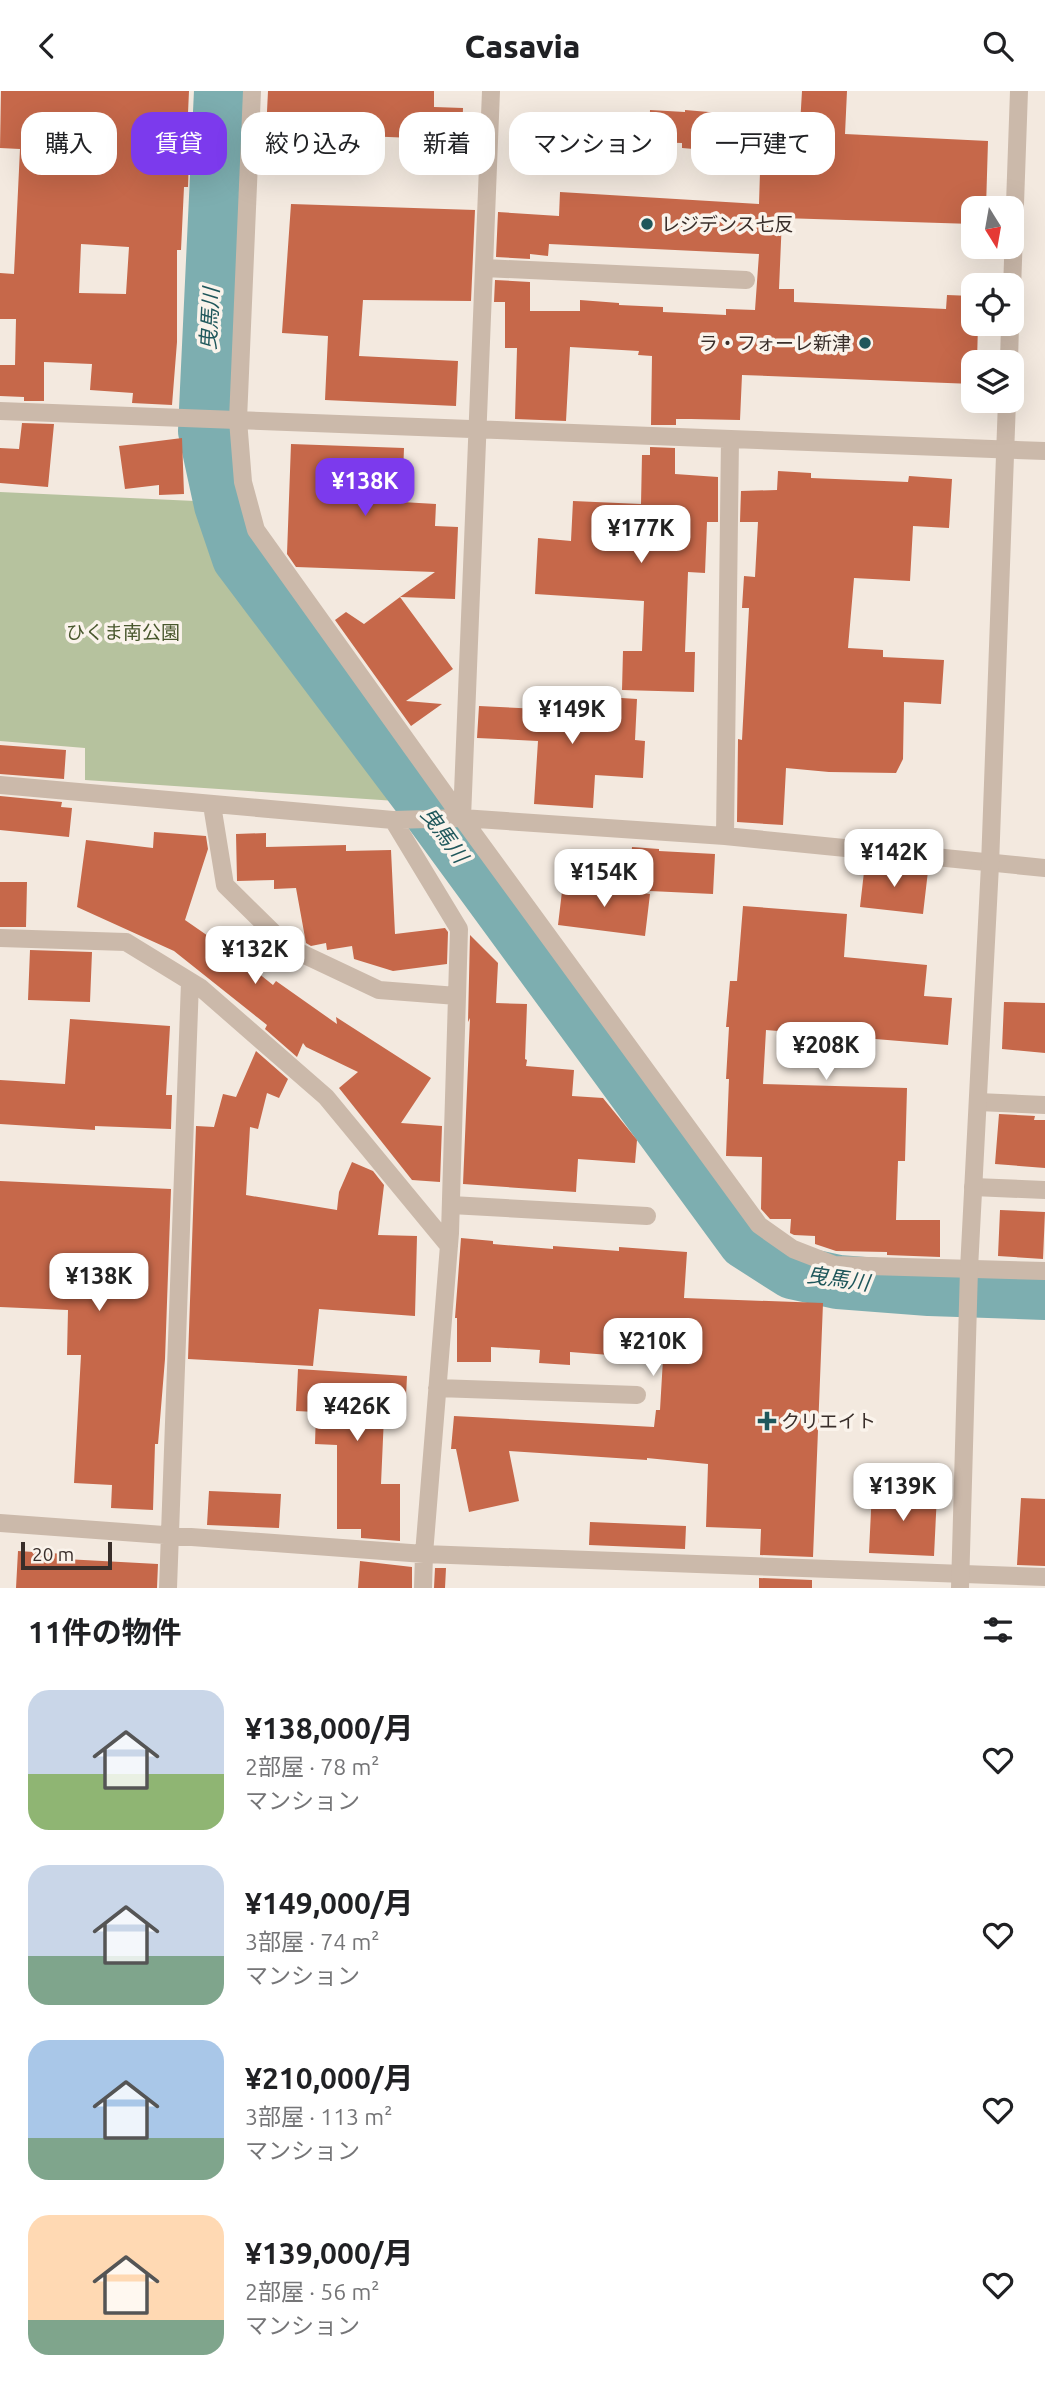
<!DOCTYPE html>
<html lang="ja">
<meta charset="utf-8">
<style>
:root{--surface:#fff;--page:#f2f2f2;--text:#202124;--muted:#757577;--accent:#7c3aed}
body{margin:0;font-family:Ubuntu,"Noto Sans JP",sans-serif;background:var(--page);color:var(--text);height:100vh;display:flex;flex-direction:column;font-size:26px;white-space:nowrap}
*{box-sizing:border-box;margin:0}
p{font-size:23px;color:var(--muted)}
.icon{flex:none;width:38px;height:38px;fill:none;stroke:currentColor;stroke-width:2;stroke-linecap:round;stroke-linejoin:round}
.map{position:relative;height:1497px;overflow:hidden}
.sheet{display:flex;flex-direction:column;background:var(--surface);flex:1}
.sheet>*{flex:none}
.banner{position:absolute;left:21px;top:21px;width:1004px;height:63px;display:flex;gap:14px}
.needle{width:46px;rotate:169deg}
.fabs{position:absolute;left:961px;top:105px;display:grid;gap:14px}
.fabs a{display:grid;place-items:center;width:63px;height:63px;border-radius:14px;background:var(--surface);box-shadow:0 7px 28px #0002;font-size:35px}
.scale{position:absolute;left:21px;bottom:18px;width:91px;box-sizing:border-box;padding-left:7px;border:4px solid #392e2a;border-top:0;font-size:19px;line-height:24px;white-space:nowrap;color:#392e2a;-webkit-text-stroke:5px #faf3eb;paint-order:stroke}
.price{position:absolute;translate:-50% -60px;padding:0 16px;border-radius:14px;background:#fff;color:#222;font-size:23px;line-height:46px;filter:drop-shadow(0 2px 4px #0008)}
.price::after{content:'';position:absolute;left:50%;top:42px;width:21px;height:16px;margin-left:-10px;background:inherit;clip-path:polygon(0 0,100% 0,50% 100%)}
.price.current{background:var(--accent);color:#fff}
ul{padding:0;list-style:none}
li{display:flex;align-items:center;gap:21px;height:175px;padding:0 28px}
li span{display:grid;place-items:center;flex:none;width:196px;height:140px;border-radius:21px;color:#555}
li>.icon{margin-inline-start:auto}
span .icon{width:84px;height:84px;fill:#fffc;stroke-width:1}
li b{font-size:30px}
h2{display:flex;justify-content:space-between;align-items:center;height:84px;padding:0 28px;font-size:30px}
.tag{padding:0 24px;border-radius:21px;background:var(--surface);box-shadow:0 7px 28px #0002;font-size:24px;line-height:63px}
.tag.current{background:var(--accent);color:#fff}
header{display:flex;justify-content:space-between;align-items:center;height:91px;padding:0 28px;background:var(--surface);font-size:32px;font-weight:800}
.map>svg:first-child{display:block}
.green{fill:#b6c29e}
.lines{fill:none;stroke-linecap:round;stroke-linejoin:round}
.river{stroke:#7daeb0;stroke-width:54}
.building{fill:#c6684a;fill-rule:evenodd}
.minor{stroke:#cbb9aa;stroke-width:18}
.tertiary{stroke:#cbb9aa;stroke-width:18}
.poi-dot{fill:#1f575b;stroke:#faf3eb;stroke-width:2.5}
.labels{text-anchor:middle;stroke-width:7;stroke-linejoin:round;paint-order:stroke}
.poi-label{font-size:19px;fill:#392e2a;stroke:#faf3eb;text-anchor:start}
.park-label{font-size:19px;fill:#48572d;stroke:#faf3eb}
.water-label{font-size:21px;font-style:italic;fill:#1f575b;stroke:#faf3eb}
</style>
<header><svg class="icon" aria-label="back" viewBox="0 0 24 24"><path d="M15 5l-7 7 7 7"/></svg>Casavia<svg class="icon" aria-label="search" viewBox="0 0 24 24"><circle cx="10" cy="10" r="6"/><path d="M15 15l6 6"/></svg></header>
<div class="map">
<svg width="1045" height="1497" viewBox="0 0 1045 1497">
<rect width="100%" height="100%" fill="#f3e9df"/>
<path class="green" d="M0,401L195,410L208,450L411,711L85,689V657L0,650Z"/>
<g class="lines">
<path class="river" d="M221,0L205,340L221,414L239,467L419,706L745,1151L792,1181L838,1191L929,1198L1045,1202"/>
</g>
<path class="building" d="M1,0H189L186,66H189L188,96H184L181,159H177V251L172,314L132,312L133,302L90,299L92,273L44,271V310H24V306L0,305V274H15L16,228H0V182L14,183L20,58L0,57ZM81,153L129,156L126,203L79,202Z
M268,0H434V16L463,17L462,49L266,41Z
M802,0H847L845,43L988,50L986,117H973V133L782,127L779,198H794V211L946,218L947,204L973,205V233H978L977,271H973V293L742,284L740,329L691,328H676V334H651L652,265L638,264L639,260L570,256L566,330L515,328L517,257H505V211H494L495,189L530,191V220H580V209L619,212V214L663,216V221L726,224V218L755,219L759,163L549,153L548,165L530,163V168L496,166L498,121L559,125L560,101L759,113L761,49L799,51Z
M650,19L685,21V19L733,23L729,61L682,57V52L649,51Z
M291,113L475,119L471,210L363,209L359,265L458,270L456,315L325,309L328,245L282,242Z
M22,332L54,333L48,396L0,392V357L19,358Z
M182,347L184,403L159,404V394L125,398L119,355Z
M291,353L404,357L402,411L436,413L435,435L458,436L455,508L400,506L435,481L296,476L287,463Z
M650,356L675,357V383L718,386V431H707L705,482L688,481L685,561H695L694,601L622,599L623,560H642L644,510L535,503L538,447L571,450L573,410L641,413L642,364H650Z
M778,380L811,382V387L908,391L909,385L952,388L949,437L913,435L910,490L854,487L848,557L883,559V566L944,569L941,613L904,611L903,668L896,682L829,681L786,677L783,734L737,731L738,648L742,649L749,517H742L744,485L755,486L758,431H740L741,400L777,399Z
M400,506L453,578L406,610L442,613L411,635L335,529L346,521L364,533Z
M606,606L637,608L635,649L645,650L643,687L595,684L593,717L534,713L538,650L477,647L479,615L540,618V616L605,619Z
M0,654L66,659L64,688L0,683Z
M0,705L62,711L61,716L72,717L69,746L0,739Z
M154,741L206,745L208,758L185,829L237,865L273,894L276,890L337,933L336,926L431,987L401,1032L442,1035L440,1091L412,1089L339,997L358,981L306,956L303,952L297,966L265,938L267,934L174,860L77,816L86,749L153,757Z
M266,742V756L346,754V760L391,759L395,843L445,837L448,841L447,873L393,880L354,868L352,855L327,859L326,852L311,855L306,852L296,797L274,798V789L237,790L236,743Z
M632,756L659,758V760L715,763L713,803L629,799Z
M865,772L928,780L923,823L860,816Z
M0,791H27L26,836H0Z
M563,792L650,803L645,845L558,834Z
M743,815L847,823L844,866L927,874L924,905L952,907L948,954L766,939L763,993L907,997L905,1070H898L896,1129H940V1166L887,1164V1161L836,1160L815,1153V1145L794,1144L790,1142L791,1128H770L761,1118L762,1066L726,1065L729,988H726L729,936H726L730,890H737Z
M470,844L498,872L496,912L527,913L525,968L527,969L526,975L574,979L572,1005L603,1007L637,1049L635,1072L578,1068L576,1101L463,1093L470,927L468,931Z
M30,859L92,861L90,911L28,909Z
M1004,911L1045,912V962L1002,958Z
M70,928L170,935L166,1004H172L171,1038L95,1035V1039L0,1033V989L65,993Z
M256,960L288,988L279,1007L267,1002L258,1038L250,1036L246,1104L337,1119L339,1101L352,1071L373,1080L384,1094L378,1144L417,1145L415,1225L319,1218L313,1275L188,1268L196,1035L214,1036L223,1003L236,1006Z
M999,1023L1035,1025L1034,1029H1045V1077L995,1073Z
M0,1090L171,1098L165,1268L158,1353H155L153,1419L111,1417L112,1394L74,1392L81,1264H67L68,1219L0,1216Z
M1000,1119L1045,1121L1043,1168L998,1165Z
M461,1147L493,1150V1153L553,1158V1155L619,1160V1156L687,1161L684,1207L823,1212L813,1466L760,1464L761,1438L706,1436L708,1373L647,1367V1369L509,1360L519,1410L469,1421L456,1358H451L454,1325L654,1336L656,1319H660L663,1268L570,1261V1274L539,1272L540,1259L491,1256V1271H457V1227H455Z
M298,1278L407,1285L405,1326L384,1325L381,1393H400V1450L361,1447V1438H337V1354L315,1353L316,1321L296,1320Z
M872,1399L937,1403L934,1465L869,1462Z
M209,1400L281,1403L279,1437L207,1434Z
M1021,1407L1045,1408V1475L1017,1474Z
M590,1431L686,1435L685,1458L589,1454Z
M18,1460L65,1463V1468L158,1473L157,1497H16Z
M360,1470L412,1476V1497H358Z
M435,1477H446L445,1497H434Z
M759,1487L812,1489V1497H759Z"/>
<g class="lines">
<path class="minor" d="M252,0L238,329L243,391L256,439L462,727L759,1134L793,1158L834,1174L1045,1180
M484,177L746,189
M0,320L1045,360
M0,694L393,729L462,727L725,745L1045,777
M212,714L225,794L288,856L379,899L457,905
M462,727L491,0
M393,729L459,838L450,1142L424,1463L423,1497
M725,745L730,348
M0,847L126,851L201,897L326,1006L449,1155
M978,1011L1045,1014
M973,1096L1045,1099
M451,1114L647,1125
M437,1297L637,1304
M0,1432L424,1463L1045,1486
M168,1497L190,891"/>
<path class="tertiary" d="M1012,198L1019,0
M1009,271L1010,233
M960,1497L969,1178L990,774L1007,310"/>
</g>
<g class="poi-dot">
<circle cx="647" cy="133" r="7"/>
<circle cx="865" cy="252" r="7"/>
<path d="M763.5 1319.5h7v7h7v7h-7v7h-7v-7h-7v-7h7z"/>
</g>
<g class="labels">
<g class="poi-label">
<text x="661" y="140">レジデンス七反</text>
<text x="851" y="259" text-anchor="end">ラ・フォーレ新津</text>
<text x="781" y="1337">クリエイト</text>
</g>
<g class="park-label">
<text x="123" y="548">ひくま南公園</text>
</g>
<g class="water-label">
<text transform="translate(210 228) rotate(-87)" y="7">曳馬川</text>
<text transform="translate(444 744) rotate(54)" y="7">曳馬川</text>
<text transform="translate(838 1188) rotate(8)" y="7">曳馬川</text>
</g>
</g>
</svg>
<div class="fabs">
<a><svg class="needle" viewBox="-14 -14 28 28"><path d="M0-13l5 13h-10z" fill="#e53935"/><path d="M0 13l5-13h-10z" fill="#757577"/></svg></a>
<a><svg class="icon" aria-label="locate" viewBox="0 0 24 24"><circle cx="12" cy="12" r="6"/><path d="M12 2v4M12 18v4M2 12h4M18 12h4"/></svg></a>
<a><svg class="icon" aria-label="layers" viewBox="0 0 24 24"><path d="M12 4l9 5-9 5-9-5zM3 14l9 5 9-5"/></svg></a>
</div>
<div class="scale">20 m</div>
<b class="price current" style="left:365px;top:427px">¥138K</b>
<b class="price" style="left:641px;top:474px">¥177K</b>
<b class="price" style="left:572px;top:655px">¥149K</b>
<b class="price" style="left:894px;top:798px">¥142K</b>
<b class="price" style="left:604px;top:818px">¥154K</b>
<b class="price" style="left:255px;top:895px">¥132K</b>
<b class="price" style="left:826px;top:991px">¥208K</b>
<b class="price" style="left:99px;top:1222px">¥138K</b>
<b class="price" style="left:653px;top:1287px">¥210K</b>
<b class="price" style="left:357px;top:1352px">¥426K</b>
<b class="price" style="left:903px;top:1432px">¥139K</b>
<div class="banner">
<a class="tag">購入</a>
<a class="tag current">賃貸</a>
<a class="tag">絞り込み</a>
<a class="tag">新着</a>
<a class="tag">マンション</a>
<a class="tag">一戸建て</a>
</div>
</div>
<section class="sheet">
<h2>11件の物件<svg class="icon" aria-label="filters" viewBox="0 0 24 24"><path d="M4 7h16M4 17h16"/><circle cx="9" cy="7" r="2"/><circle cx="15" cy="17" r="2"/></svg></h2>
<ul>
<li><span style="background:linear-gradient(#c9d6e8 60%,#8fb573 0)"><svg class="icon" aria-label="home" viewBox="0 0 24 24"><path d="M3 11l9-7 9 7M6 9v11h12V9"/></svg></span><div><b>¥138,000/月</b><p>2部屋 · 78 m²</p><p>マンション</p></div><svg class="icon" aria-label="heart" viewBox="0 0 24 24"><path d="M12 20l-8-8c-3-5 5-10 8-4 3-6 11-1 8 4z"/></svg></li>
<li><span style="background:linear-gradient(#c9d6e8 65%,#7fa58c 0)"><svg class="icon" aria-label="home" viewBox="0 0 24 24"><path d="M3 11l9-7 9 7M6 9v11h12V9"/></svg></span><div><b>¥149,000/月</b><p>3部屋 · 74 m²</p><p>マンション</p></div><svg class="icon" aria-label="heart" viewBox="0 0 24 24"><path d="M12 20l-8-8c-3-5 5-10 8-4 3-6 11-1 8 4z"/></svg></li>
<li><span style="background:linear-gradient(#a9c7e8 70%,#7fa58c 0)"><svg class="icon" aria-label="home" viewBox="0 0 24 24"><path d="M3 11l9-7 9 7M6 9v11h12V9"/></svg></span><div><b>¥210,000/月</b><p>3部屋 · 113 m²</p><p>マンション</p></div><svg class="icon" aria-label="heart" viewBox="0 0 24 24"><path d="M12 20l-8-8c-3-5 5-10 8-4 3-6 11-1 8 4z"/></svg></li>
<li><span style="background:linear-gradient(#ffd9b3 75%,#7fa58c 0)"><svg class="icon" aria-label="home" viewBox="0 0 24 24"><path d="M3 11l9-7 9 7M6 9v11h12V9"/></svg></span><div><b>¥139,000/月</b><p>2部屋 · 56 m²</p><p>マンション</p></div><svg class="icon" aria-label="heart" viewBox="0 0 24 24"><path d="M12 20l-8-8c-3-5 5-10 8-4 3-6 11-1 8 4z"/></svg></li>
</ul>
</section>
